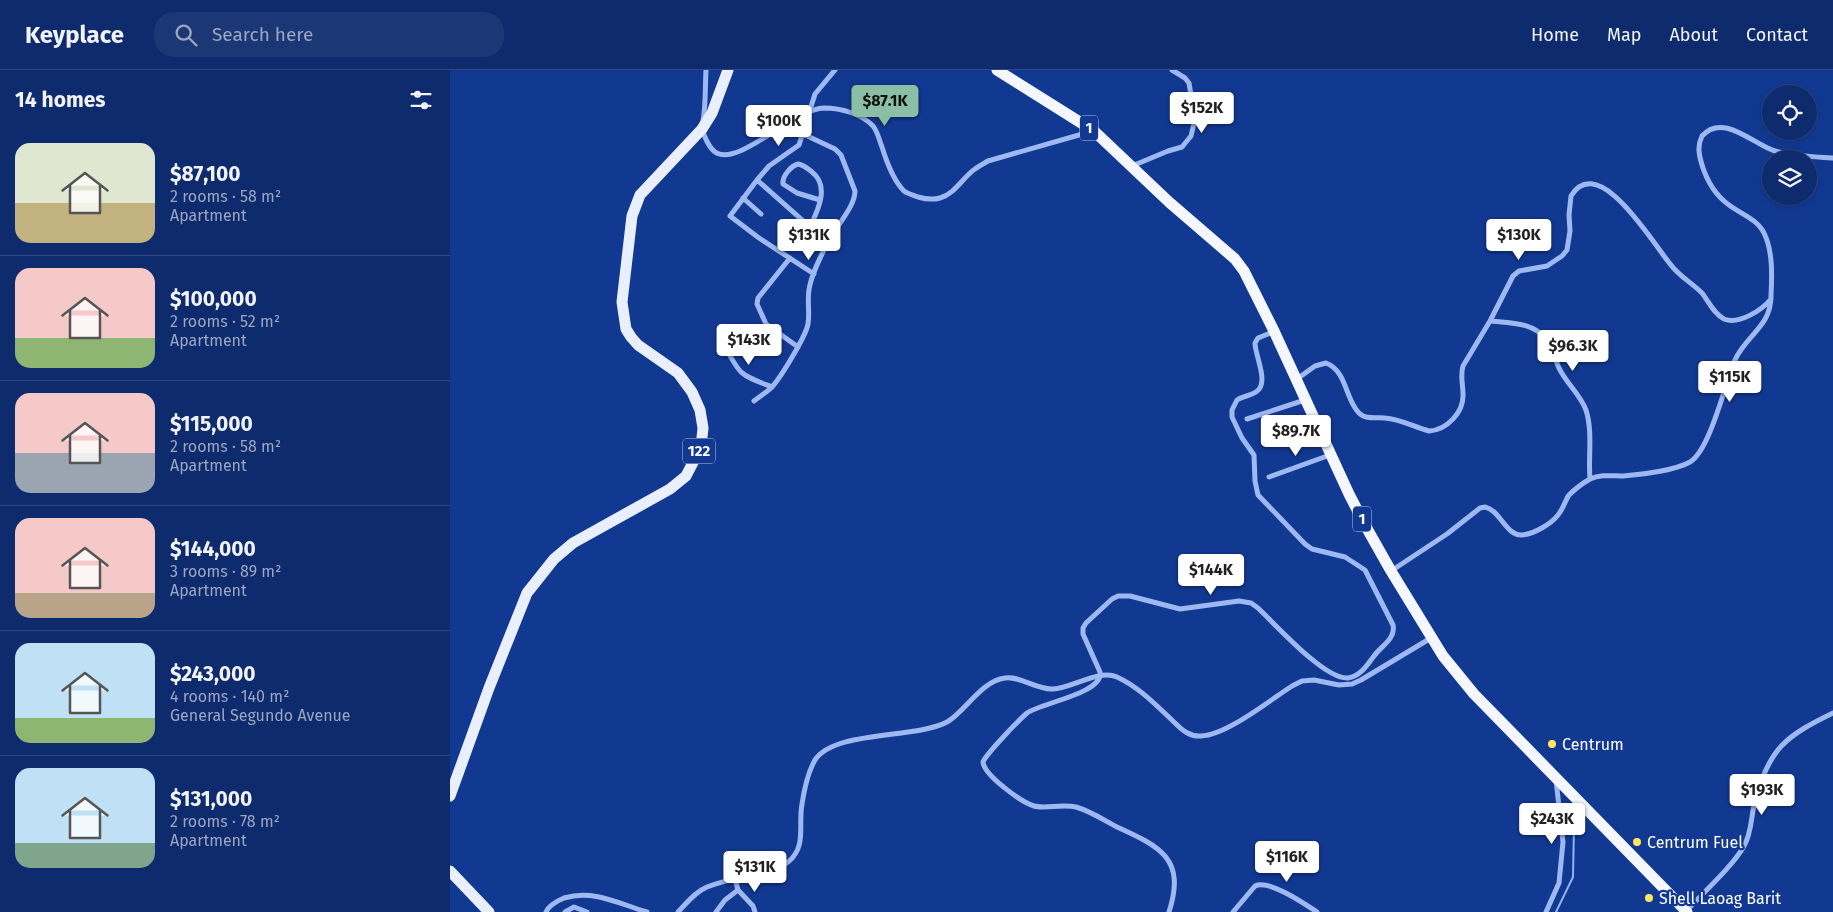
<!DOCTYPE html>
<meta charset="utf-8">
<style>
:root{--surface:#0e2b6e;--page:#1c3776;--text:#f1f3f6;--muted:#9ba7c2;--line:#2e4781;--accent:#8abfa5}
body{margin:0;font-family:"Fira Sans",sans-serif;background:var(--page);color:var(--text);height:100vh;display:flex;flex-direction:column;font-size:19px;white-space:nowrap}
*{box-sizing:border-box;margin:0}
p{font-size:16px;color:var(--muted)}
.icon{flex:none;width:28px;height:28px;fill:none;stroke:currentColor;stroke-width:2;stroke-linecap:round;stroke-linejoin:round}
.map{position:relative;flex:1;overflow:hidden}
.details{display:flex;flex-direction:column;background:var(--surface);width:450px}
.details>*{flex:none}
.tools{position:absolute;left:1312px;top:15px;display:grid;gap:10px}
.tools a{display:grid;place-items:center;width:55px;height:55px;border-radius:50%;background:var(--surface);box-shadow:0 2px 8px #0003,0 0 0 1px var(--line);font-size:25px}
.price{position:absolute;translate:-50% -42px;padding:0 11px;border-radius:5px;background:#fff;color:#222;font-size:16px;line-height:32px;filter:drop-shadow(0 1px 2px #0008)}
.price::after{content:'';position:absolute;left:50%;top:30px;width:15px;height:11px;margin-left:-8px;background:inherit;clip-path:polygon(0 0,100% 0,50% 100%)}
.price.current{background:var(--accent);color:#111}
ul{padding:0;list-style:none}
li{display:flex;align-items:center;gap:15px;height:125px;padding:0 15px}
li+li{border-top:1px solid var(--line)}
li span{display:grid;place-items:center;flex:none;width:140px;height:100px;border-radius:15px;color:#555}
li>.icon{margin-inline-start:auto}
span .icon{width:60px;height:60px;fill:#fffc;stroke-width:1}
li b{font-size:21px}
h2{display:flex;justify-content:space-between;align-items:center;height:60px;padding:0 15px;font-size:21px}
header{display:flex;align-items:center;gap:30px;box-sizing:border-box;height:70px;padding:0 25px;background:var(--surface);border-bottom:1px solid var(--line)}
header strong{font-size:24px}
nav{display:flex;gap:28px;margin-inline-start:auto;font-size:18px}
.search{width:350px;height:45px;background:var(--page);display:flex;align-items:center;gap:12px;box-sizing:border-box;padding:0 18px;border-radius:20px;color:var(--muted);font-size:19px}
main{display:flex;flex:1;min-height:0}
.map>svg:first-child{display:block}
.lines{fill:none;stroke-linecap:round;stroke-linejoin:round}
.stream{stroke:#90b2f6;stroke-width:2}
.minor{stroke:#9eb9f2;stroke-width:5}
.primary{stroke:#e9efff;stroke-width:11}
.trunk{stroke:#f4f7ff;stroke-width:11}
.poi-dot{fill:#ffe65f;stroke:#123992;stroke-width:2}
.labels{text-anchor:middle;stroke-width:4.5;stroke-linejoin:round;paint-order:stroke}
.shield{fill:#123992;stroke:#b8c4de;stroke-width:1}
.shield-label{font-size:15px;font-weight:bold;fill:#fff}
.poi-label{font-size:16px;fill:#fff;stroke:#123992;text-anchor:start}
</style>
<header>
<strong>Keyplace</strong>
<div class="search"><svg class="icon" aria-label="search" viewBox="0 0 24 24"><circle cx="10" cy="10" r="6"/><path d="M15 15l6 6"/></svg>Search here</div>
<nav><a>Home</a><a>Map</a><a>About</a><a>Contact</a></nav>
</header>
<main>
<section class="details">
<h2>14 homes<svg class="icon" aria-label="filters" viewBox="0 0 24 24"><path d="M4 7h16M4 17h16"/><circle cx="9" cy="7" r="2"/><circle cx="15" cy="17" r="2"/></svg></h2>
<ul>
<li><span style="background:linear-gradient(#dfe7d0 60%,#c2b280 0)"><svg class="icon" aria-label="home" viewBox="0 0 24 24"><path d="M3 11l9-7 9 7M6 9v11h12V9"/></svg></span><div><b>$87,100</b><p>2 rooms · 58 m²</p><p>Apartment</p></div></li>
<li><span style="background:linear-gradient(#f6c9c9 70%,#8fb573 0)"><svg class="icon" aria-label="home" viewBox="0 0 24 24"><path d="M3 11l9-7 9 7M6 9v11h12V9"/></svg></span><div><b>$100,000</b><p>2 rooms · 52 m²</p><p>Apartment</p></div></li>
<li><span style="background:linear-gradient(#f6c9c9 60%,#9aa5b1 0)"><svg class="icon" aria-label="home" viewBox="0 0 24 24"><path d="M3 11l9-7 9 7M6 9v11h12V9"/></svg></span><div><b>$115,000</b><p>2 rooms · 58 m²</p><p>Apartment</p></div></li>
<li><span style="background:linear-gradient(#f6c9c9 75%,#b9a48a 0)"><svg class="icon" aria-label="home" viewBox="0 0 24 24"><path d="M3 11l9-7 9 7M6 9v11h12V9"/></svg></span><div><b>$144,000</b><p>3 rooms · 89 m²</p><p>Apartment</p></div></li>
<li><span style="background:linear-gradient(#bfe0f5 75%,#8fb573 0)"><svg class="icon" aria-label="home" viewBox="0 0 24 24"><path d="M3 11l9-7 9 7M6 9v11h12V9"/></svg></span><div><b>$243,000</b><p>4 rooms · 140 m²</p><p>General Segundo Avenue</p></div></li>
<li><span style="background:linear-gradient(#bfe0f5 75%,#7fa58c 0)"><svg class="icon" aria-label="home" viewBox="0 0 24 24"><path d="M3 11l9-7 9 7M6 9v11h12V9"/></svg></span><div><b>$131,000</b><p>2 rooms · 78 m²</p><p>Apartment</p></div></li>
</ul>
</section>
<div class="map">
<svg width="1383" height="842" viewBox="0 0 1383 842">
<rect width="100%" height="100%" fill="#123992"/>
<g class="lines">
<path class="stream" d="M1106,842L1123,807L1124,756L1129,737"/>
<path class="minor" d="M253,51C256,34 255,17 256,0
M252,60C255,67 258,77 265,82C288,98 343,39 374,38C391,38 412,44 423,56C428,62 429,70 432,77C436,90 444,111 454,121C458,124 463,125 468,127C475,129 483,130 490,128C505,124 513,107 525,99C529,96 533,94 538,91L643,61
M682,96L718,81L732,77L741,66L745,49L739,13L735,8L722,0
M307,110L377,172
M293,128L311,144
M360,157C368,140 380,116 362,102C357,98 354,95 348,94C341,96 332,106 333,114L347,123L370,130
M340,188L308,228L307,234L316,254L348,277
M364,204L309,168L280,146L307,110L319,96L349,75L365,24L385,0
M1040,251C1059,253 1085,252 1096,270C1102,278 1105,289 1109,298C1116,313 1130,324 1136,340C1143,362 1138,387 1140,409
M275,276C290,306 291,305 322,317
M847,309L865,296L876,293C897,301 895,329 909,343C916,350 926,347 935,348C950,349 964,357 979,361C997,360 1014,342 1013,324C1013,314 1010,306 1013,296L1040,251L1063,206L1069,201L1097,196L1112,186L1117,180L1120,161L1119,145L1121,126C1149,80 1205,177 1221,195C1229,206 1242,213 1252,223C1259,232 1264,244 1274,249C1289,255 1312,240 1321,229
M304,331C310,326 317,322 322,317C331,307 356,266 358,254C360,243 357,231 359,220C361,205 370,188 377,174C384,158 405,138 405,121L391,85L385,79L353,64
M797,349L855,330
M819,407L880,385
M941,501L997,464L1030,438L1035,437C1050,440 1056,466 1072,465C1084,464 1101,454 1108,445C1113,439 1115,431 1119,425C1125,419 1133,413 1140,409C1151,404 1162,406 1174,406C1192,404 1224,401 1240,392C1260,380 1275,314 1285,290C1296,265 1321,257 1321,226C1322,206 1323,181 1314,163C1307,149 1291,144 1279,135C1265,125 1257,111 1252,95C1249,85 1247,76 1252,66C1273,42 1304,75 1325,81C1344,86 1364,87 1383,88
M285,809L288,820L303,836L305,842
M96,842C99,835 107,831 114,828C144,819 169,834 197,842
M115,842L124,837L137,842
M228,842C237,833 245,822 257,817C272,811 290,808 306,803C317,800 329,800 338,792C357,777 348,755 352,734C354,721 358,702 365,690C385,660 465,669 497,652C515,642 531,611 555,608C572,606 586,620 603,619C622,618 649,599 667,607C689,617 707,636 725,653C732,660 740,667 751,666C777,665 820,630 842,616L852,611L864,610L889,615L902,614L911,610L981,568
M266,842L275,830L288,820
M719,842C736,789 711,777 667,757C654,750 640,741 626,737C612,734 594,739 584,736C571,732 534,705 533,692C536,684 570,649 577,643C591,633 654,623 650,602L633,564V558L636,553L662,529L668,526H680L730,539L789,531L801,533L808,538C826,555 875,610 898,608C911,606 917,595 924,586C931,576 946,569 943,555L915,500L895,487L862,479L855,474L808,425L805,411L804,385L792,368L782,347V340L787,330C793,326 800,326 806,322C820,313 805,286 805,273L808,268L823,262
M783,842L805,816C819,809 855,834 867,842
M1096,842L1109,813L1113,772L1106,710
M1235,842C1252,824 1283,796 1294,776C1302,763 1301,745 1305,731C1319,678 1336,666 1383,643"/>
<path class="primary" d="M0,726L39,618L77,523L104,489L123,473L220,419L236,406L251,377L253,358L250,340L242,322L228,303L188,275L181,267L176,259L172,232L182,146L190,125L252,59L262,43L278,0
M0,801L39,842"/>
<path class="trunk" d="M547,0L644,61L719,132L785,189L794,201L824,261L899,424L915,455L941,501L993,586L1024,624L1237,842"/>
</g>
<g class="poi-dot">
<circle cx="1102" cy="674" r="5"/>
<circle cx="1187" cy="772" r="5"/>
<circle cx="1199" cy="828" r="5"/>
</g>
<g class="labels">
<g class="shield">
<rect x="630" y="45.5" width="18" height="25" rx="4"/>
<rect x="233" y="368.5" width="32" height="25" rx="4"/>
<rect x="903" y="436.5" width="18" height="25" rx="4"/>
</g>
<g class="shield-label">
<text x="639" y="63">1</text>
<text x="249" y="386">122</text>
<text x="912" y="454">1</text>
</g>
<g class="poi-label">
<text x="1112" y="680">Centrum</text>
<text x="1197" y="778">Centrum Fuel</text>
<text x="1209" y="834">Shell Laoag Barit</text>
</g>
</g>
</svg>
<div class="tools">
<a><svg class="icon" aria-label="locate" viewBox="0 0 24 24"><circle cx="12" cy="12" r="6"/><path d="M12 2v4M12 18v4M2 12h4M18 12h4"/></svg></a>
<a><svg class="icon" aria-label="layers" viewBox="0 0 24 24"><path d="M12 4l9 5-9 5-9-5zM3 14l9 5 9-5"/></svg></a>
</div>
<b class="price current" style="left:435px;top:57px">$87.1K</b>
<b class="price" style="left:752px;top:64px">$152K</b>
<b class="price" style="left:329px;top:77px">$100K</b>
<b class="price" style="left:359px;top:191px">$131K</b>
<b class="price" style="left:1069px;top:191px">$130K</b>
<b class="price" style="left:299px;top:296px">$143K</b>
<b class="price" style="left:1123px;top:302px">$96.3K</b>
<b class="price" style="left:1280px;top:333px">$115K</b>
<b class="price" style="left:846px;top:387px">$89.7K</b>
<b class="price" style="left:761px;top:526px">$144K</b>
<b class="price" style="left:1312px;top:746px">$193K</b>
<b class="price" style="left:1102px;top:775px">$243K</b>
<b class="price" style="left:837px;top:813px">$116K</b>
<b class="price" style="left:305px;top:823px">$131K</b>
</div>
</main>
